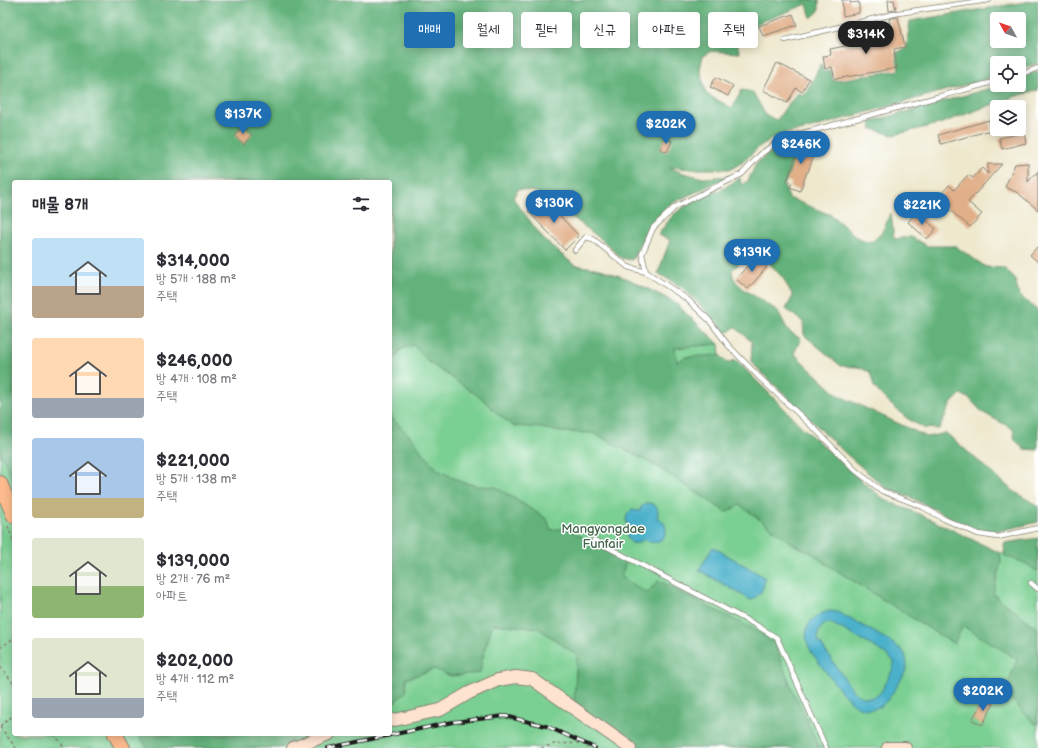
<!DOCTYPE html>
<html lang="ko">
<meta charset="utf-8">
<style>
:root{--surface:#fff;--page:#f2f2f3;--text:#2b2b33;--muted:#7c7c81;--accent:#1f6fb2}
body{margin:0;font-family:"Balsamiq Sans","Poor Story",sans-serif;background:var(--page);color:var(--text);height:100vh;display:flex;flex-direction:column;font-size:15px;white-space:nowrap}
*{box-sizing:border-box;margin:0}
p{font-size:13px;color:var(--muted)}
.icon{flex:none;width:22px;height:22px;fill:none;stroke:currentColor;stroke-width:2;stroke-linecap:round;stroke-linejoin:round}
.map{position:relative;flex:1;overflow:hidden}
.panel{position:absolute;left:12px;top:180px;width:380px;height:556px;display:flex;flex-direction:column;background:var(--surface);border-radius:4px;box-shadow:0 2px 10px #0003}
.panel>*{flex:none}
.guide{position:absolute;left:404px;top:12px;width:380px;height:36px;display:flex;gap:8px}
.needle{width:26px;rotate:310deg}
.controls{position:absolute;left:990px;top:12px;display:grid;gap:8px}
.controls a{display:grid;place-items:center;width:36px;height:36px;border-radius:4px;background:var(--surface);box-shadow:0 2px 10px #0003;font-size:20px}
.price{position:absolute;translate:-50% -34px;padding:0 9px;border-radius:14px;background:var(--accent);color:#fff;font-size:13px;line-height:26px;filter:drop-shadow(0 1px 2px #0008)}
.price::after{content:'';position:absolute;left:50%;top:24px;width:12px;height:9px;margin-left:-6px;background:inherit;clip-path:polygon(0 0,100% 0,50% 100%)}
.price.current{background:#222;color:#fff}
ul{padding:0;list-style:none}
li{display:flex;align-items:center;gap:12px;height:100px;padding:0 20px}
li span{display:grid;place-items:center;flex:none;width:112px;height:80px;border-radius:4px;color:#555}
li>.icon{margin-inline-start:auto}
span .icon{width:48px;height:48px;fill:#fffc;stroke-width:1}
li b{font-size:17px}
h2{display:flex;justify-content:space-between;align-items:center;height:48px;padding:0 20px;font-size:17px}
.pill{padding:0 14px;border-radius:4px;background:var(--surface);box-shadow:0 2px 10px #0003;font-size:14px;line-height:36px}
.pill.current{background:var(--accent);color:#fff}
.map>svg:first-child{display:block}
.green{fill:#7acf92;stroke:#4b7657;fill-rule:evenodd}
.forest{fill:#63b27c;stroke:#40674c;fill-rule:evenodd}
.water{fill:#4cb1cb;stroke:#346674;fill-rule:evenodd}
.building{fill:#e1af88}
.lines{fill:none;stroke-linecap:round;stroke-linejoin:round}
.lane-casing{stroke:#858274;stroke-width:6}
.secondary-casing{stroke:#858274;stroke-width:14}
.primary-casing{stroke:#858274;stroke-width:16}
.path{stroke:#858274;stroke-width:1.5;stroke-dasharray:3 3;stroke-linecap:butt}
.lane{stroke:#fff;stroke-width:4.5}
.secondary{stroke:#fee3d1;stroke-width:12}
.primary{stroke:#fcba8d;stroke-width:14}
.rail-casing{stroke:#1c1c1c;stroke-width:4}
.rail{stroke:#fff;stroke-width:2.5;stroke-dasharray:8;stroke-linecap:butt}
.labels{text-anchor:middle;stroke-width:3;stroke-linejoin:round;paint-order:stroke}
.park-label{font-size:13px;fill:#42644b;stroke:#fff}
</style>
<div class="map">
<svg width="1038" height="748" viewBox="0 0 1038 748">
<rect width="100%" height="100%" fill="#fff"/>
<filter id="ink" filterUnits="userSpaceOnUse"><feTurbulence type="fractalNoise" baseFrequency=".025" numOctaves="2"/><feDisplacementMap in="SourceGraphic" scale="8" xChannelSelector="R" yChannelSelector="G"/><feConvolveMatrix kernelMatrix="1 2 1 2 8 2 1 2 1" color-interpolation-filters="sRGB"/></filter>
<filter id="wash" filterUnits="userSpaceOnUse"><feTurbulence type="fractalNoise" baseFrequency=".012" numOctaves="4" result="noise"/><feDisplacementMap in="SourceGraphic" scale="16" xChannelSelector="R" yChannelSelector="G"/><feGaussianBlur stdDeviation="0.9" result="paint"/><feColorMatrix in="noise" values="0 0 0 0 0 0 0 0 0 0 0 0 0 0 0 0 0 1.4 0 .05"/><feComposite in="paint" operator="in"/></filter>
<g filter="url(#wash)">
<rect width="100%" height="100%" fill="#eee8cd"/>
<path class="green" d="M0,0L513,198L543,239L574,265L600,269L628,279L674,302L719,344L720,355L727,363L736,360L803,428L864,483L885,500L919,514L1000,553L1038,549V748H0ZM14,182H390V734H14Z"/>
<path class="forest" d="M0,0H819V11L811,18L807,4L758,23L737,44L740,53L711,51L703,56L700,69L706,94L732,108L742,90L753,92L766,116L777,120L786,107L798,93L803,95L807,91L821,64L824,72L830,70L833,81L899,70L896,53L907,48L908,35L910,21L1038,0V63L1019,70V63H997V76L804,130L780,134L760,146L743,162L731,169H691L669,167L680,172L703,178L730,176L670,204L648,228L632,260L621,258L602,240L575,219L549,203L537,192L518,189L513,198L543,239L574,265L600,269L628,279L674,302L719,344L675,348L677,362L685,357L720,355L728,363L736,360L803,428L864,483L885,500L919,514L1000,553L1001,562L993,594L1038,629V724L1034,723L1005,693L1017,659L963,626L954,644L826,564L813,554L793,544L740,505L726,512L656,466L593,433L561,432L541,428L513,426L492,409L484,400L430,363L413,345L400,350L390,367V182H14V485L6,464L0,453ZM997,19H1019V41H997Z
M1038,71V90L1010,98L939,124L893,135L872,129L870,122L1001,85H1019V78Z
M818,134V138L800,142L784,186L789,198L831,215L858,238L870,242L881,234L891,213L894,239L911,237L927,246H955L986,267L1004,268L1015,279L1019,295L1038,311V450L1024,449L1015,440L1013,429L982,412L970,399L961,394L951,404L939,429L924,428L908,419L888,402L874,387L870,372L858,367L841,366L804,335L803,322L786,309L793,296L783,278L760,253L753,251L732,270L733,277L737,283L745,290L778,311L788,331L801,339L794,353L810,369L838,395L927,437L946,433L1012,490L1038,506V522L1004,530L981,531L961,523L912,498L886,488L845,453L751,362L752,342L735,327L727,333L684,289L658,273L670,240L658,235L673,215L691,202L722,189L740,178L741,185L748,181L756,164L776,147L791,140Z
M390,416L412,438L422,452L438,470L462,482L478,486L496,487L547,519L551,530L566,528L626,562L621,577L647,593L659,580L679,592L755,630L774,643L794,694L802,709L819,748H644L600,724L574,701L577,655L538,628L493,624L484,651L480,673L451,676L434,669L406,679V692L390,706Z
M1038,538V572L1025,563L1005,556L1004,543Z
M137,734H301L279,748H148Z"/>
<path class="water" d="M647,503C656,503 660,509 657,517C676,527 661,551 644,539L638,543H632C626,539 625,533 630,527L626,521L627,515L631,510L640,511L641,507Z
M713,547L764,577C765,589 760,595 751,600L699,570Z
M830,611L837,612C849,619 900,644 905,654C906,657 907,662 907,666C906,674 888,702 881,706C874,710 864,710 857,706C846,701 821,665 812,653C800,633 807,616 830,611ZM827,623L833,624L883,652L894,661C894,668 891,673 888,679C885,683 883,690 880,693C872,701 861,698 853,691L818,640C817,632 820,627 827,623Z"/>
<g id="blocks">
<path class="building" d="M842,0H850V3L859,2V13L843,16Z
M888,0H894L896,10L889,11Z
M793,14L797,25L763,36L759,26Z
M898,17L905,47L894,49L897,68L835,79L832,67L825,69L823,56L831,55L830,49L893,37L889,19Z
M777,63L809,79L802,92L796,88L787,103L763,90Z
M716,77L733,86L728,96L710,87Z
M989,120L991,130L941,144L938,135Z
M242,126L252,134L244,144L235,136Z
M1024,133L1026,143L1002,149L999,138Z
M665,138L672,141L667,152L660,149Z
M807,142L817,146L808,172H807L800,191L790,187L792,183L787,181L800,143L806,145Z
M1028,163V182L1038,171V210L1018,193L1005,187L1015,164Z
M988,164H1002L968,202L982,214L970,227L937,199L949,185L954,190L968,175L973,178L982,168L988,174Z
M542,197L579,236L565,250L528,211Z
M917,212L936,229L927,239L908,222Z
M1038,246V262L1030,255Z
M755,257L767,267L748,289L736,279Z
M984,699L994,704L982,725L972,720Z"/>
</g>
</g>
<g filter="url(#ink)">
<use href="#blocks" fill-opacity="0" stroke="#858274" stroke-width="1"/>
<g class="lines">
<g class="lane-casing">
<path id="lane" d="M785,40L898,13L989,0
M1019,75L1038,68
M575,250L586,237L593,239L628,267L646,272L687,299L709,320L728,345L759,377L817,431L855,470L882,491L923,507L944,519L978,534L998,537L1038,528
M646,272L642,254L653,228L675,207L742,174L761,154L781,139L997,81
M594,540L756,625L777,638L826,748
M1031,583L1038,589"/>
</g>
<g class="secondary-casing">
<path id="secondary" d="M390,721L440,710L469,693L498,680L516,677L532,679L630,748
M293,748L329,734
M888,748H905"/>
</g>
<g class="primary-casing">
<path id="primary" d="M0,483L14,516
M115,734L123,748"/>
</g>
<path class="path" d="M8,526L14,543
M0,648L14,638
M0,667L14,684
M0,726L14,715
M0,727L16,748
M54,734L65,748
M541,748L554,744L581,743L588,748"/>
<use href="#lane" class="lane"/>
<use href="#secondary" class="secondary"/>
<use href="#primary" class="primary"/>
<g class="rail-casing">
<path id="rail" d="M328,748L453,722L505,716L546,726L595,748"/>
</g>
<use href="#rail" class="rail"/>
</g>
</g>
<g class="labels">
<g class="park-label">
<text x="603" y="533">Mangyongdae<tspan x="603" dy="15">Funfair</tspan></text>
</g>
</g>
</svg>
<div class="controls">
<a><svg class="needle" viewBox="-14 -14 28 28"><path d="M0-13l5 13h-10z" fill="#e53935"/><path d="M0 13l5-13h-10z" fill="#7c7c81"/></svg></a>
<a><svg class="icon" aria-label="locate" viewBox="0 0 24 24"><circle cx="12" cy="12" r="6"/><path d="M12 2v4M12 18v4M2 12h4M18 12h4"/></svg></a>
<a><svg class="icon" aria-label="layers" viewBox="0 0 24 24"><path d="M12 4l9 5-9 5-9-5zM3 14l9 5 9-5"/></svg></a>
</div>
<b class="price current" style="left:866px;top:55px">$314K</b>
<b class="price" style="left:243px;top:135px">$137K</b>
<b class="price" style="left:666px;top:145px">$202K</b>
<b class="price" style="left:801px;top:165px">$246K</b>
<b class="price" style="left:554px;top:224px">$130K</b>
<b class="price" style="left:922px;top:226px">$221K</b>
<b class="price" style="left:752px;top:273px">$139K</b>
<b class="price" style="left:983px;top:712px">$202K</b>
<div class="guide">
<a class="pill current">매매</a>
<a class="pill">월세</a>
<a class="pill">필터</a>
<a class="pill">신규</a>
<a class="pill">아파트</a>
<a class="pill">주택</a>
</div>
<section class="panel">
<h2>매물 8개<svg class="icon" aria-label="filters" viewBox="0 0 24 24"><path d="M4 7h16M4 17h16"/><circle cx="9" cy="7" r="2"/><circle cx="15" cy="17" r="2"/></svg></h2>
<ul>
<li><span style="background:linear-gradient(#bfe0f5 60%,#b9a48a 0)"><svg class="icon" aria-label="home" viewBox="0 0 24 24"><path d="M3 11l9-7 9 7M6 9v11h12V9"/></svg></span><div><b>$314,000</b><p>방 5개 · 188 m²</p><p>주택</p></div></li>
<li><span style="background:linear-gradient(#ffd9b3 75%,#9aa5b1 0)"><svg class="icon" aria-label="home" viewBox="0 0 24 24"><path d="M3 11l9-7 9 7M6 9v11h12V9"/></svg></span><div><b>$246,000</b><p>방 4개 · 108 m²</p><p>주택</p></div></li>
<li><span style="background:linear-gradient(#a9c7e8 75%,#c2b280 0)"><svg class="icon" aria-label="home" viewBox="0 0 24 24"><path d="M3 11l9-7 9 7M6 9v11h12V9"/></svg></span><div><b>$221,000</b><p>방 5개 · 138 m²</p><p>주택</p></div></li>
<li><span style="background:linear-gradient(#dfe7d0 60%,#8fb573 0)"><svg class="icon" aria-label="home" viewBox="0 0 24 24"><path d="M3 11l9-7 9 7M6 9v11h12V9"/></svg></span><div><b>$139,000</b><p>방 2개 · 76 m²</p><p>아파트</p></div></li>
<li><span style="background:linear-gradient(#dfe7d0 75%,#9aa5b1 0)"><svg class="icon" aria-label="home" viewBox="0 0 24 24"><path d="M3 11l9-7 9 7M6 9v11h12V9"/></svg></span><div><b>$202,000</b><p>방 4개 · 112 m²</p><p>주택</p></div></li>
</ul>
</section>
</div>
